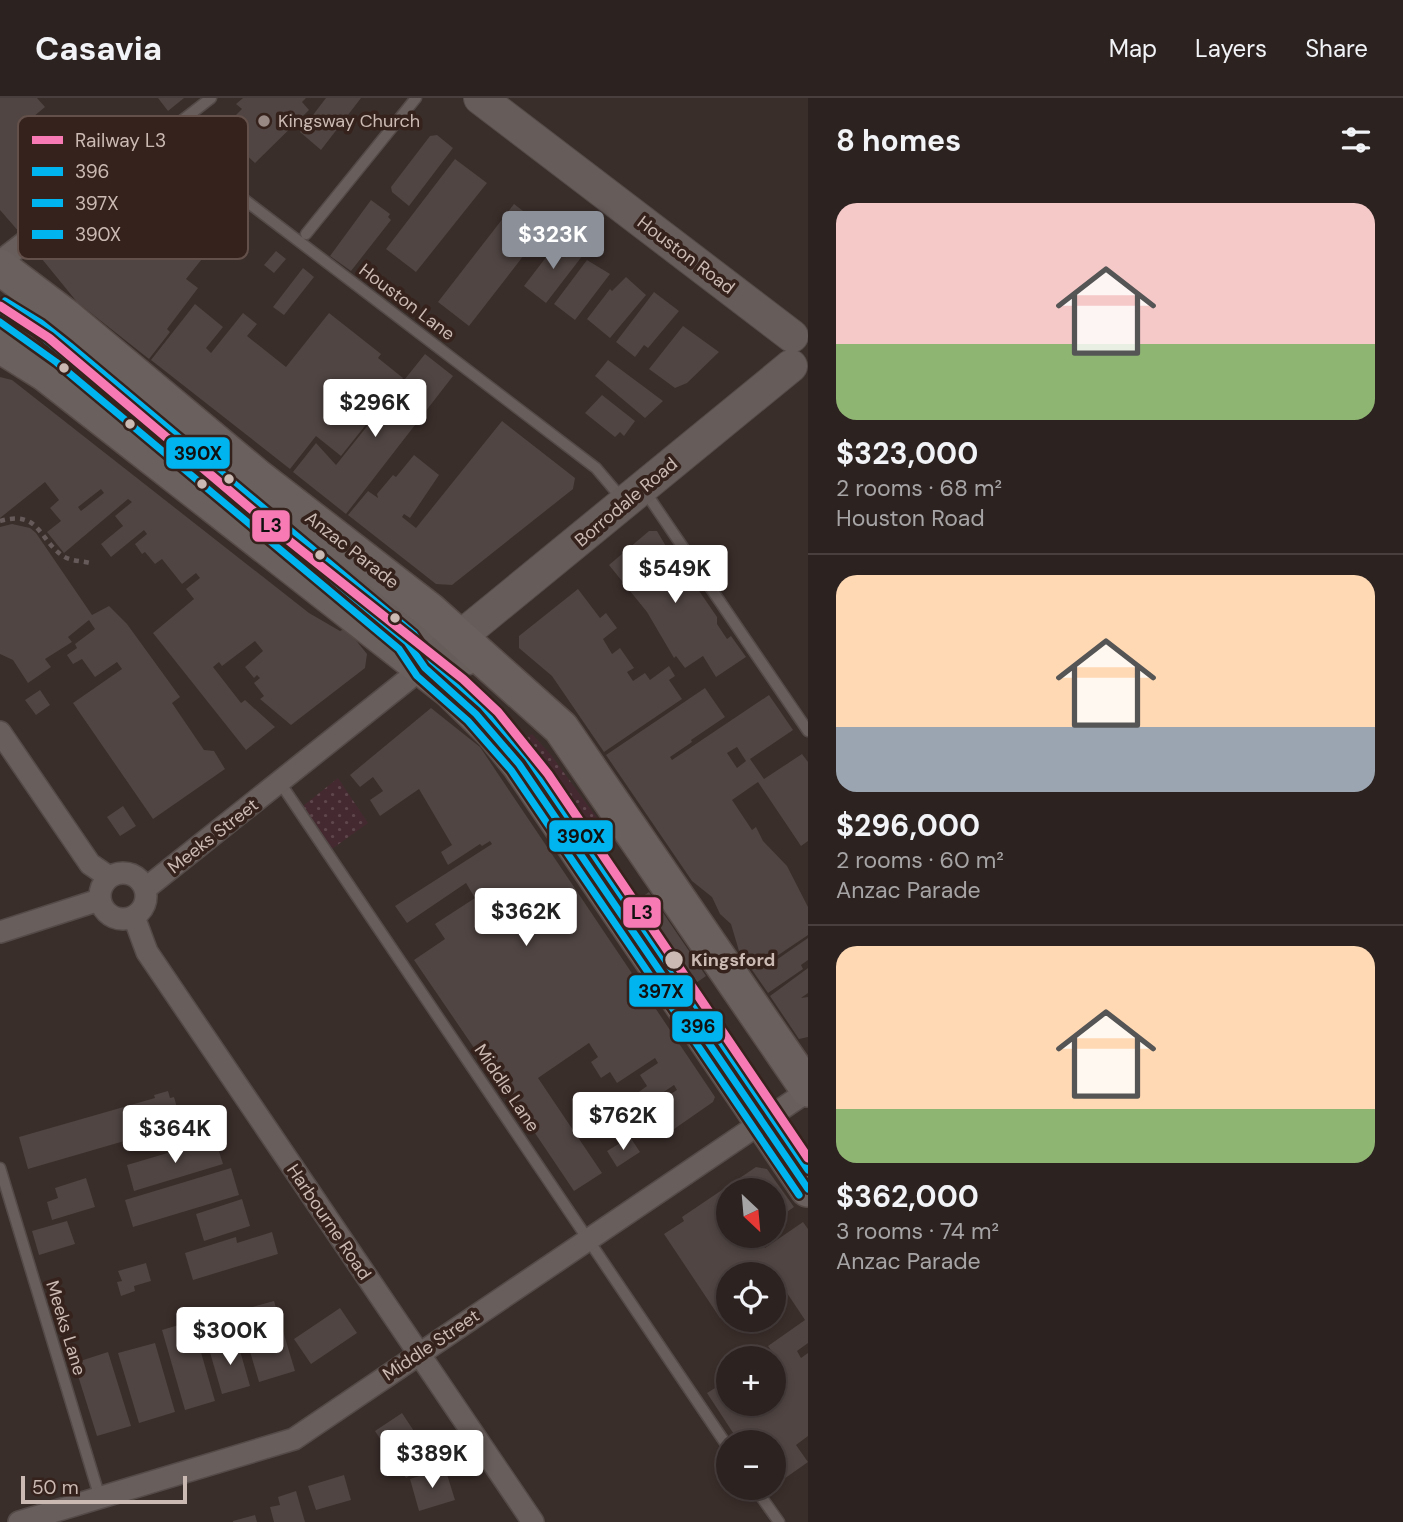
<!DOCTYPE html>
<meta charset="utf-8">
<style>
:root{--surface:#2c2220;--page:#382f2d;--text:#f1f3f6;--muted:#a6a4a5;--line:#483f3e;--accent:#8c9099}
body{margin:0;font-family:"DM Sans",sans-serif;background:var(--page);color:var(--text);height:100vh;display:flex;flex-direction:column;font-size:26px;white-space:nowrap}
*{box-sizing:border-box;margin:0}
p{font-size:23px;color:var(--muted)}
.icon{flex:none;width:38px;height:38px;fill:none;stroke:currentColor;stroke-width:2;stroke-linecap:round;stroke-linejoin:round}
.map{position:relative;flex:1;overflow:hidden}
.details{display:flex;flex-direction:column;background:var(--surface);width:595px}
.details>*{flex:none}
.needle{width:46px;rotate:154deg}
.fabs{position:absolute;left:716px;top:1080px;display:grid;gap:14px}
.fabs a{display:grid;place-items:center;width:70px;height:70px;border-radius:50%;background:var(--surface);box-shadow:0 4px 10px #0003,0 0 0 2px var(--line);font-size:35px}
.scale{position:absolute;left:21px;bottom:18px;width:166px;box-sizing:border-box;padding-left:7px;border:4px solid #cbbab4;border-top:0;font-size:19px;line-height:24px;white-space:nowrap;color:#cbbab4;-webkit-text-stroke:5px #36221c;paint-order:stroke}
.price{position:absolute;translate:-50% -60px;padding:0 16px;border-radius:7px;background:#fff;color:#222;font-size:23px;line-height:46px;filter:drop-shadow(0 2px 4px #0008)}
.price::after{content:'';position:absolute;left:50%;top:42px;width:21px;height:16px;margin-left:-10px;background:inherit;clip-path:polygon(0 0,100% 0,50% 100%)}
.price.active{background:var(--accent);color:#fff}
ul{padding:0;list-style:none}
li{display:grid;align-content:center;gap:14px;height:371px;padding:0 28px}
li+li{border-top:2px solid var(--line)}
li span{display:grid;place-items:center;height:217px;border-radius:21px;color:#555}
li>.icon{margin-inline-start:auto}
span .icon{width:126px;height:126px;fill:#fffc;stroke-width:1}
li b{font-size:30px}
h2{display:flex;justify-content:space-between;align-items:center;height:84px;padding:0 28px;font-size:30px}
header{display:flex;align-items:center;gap:42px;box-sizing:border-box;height:98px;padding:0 35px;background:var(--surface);border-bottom:2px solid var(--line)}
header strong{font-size:33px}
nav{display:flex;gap:38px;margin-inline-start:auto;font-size:24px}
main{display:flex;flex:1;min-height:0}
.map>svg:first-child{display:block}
.grass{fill:url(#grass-dots)}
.building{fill:#504542;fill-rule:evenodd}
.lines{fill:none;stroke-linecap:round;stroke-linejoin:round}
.lane-casing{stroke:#544b48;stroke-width:13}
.street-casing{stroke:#544b48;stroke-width:24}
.secondary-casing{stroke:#544b48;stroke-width:34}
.primary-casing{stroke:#574b48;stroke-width:38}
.path{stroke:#665b5a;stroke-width:4.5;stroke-dasharray:5 5;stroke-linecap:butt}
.lane{stroke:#685e5b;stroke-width:10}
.street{stroke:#685e5b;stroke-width:21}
.secondary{stroke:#665c59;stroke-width:32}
.primary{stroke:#6a605d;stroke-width:35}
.bus-1-casing{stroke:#36221c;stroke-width:12}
.bus-2-casing{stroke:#36221c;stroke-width:12}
.bus-3-casing{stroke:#36221c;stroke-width:12}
.bus-1{stroke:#00b5ef;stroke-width:7}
.bus-2{stroke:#00b5ef;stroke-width:7}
.bus-3{stroke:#00b5ef;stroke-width:7}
.rail-1-casing{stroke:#36221c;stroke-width:14}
.rail-1{stroke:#f87ab4;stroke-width:9}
.poi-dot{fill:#988984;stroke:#36221c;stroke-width:2.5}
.bus-dot{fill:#cbbab4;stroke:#36221c;stroke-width:2.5}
.labels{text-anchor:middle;stroke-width:7;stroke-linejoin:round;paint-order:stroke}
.poi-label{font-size:18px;fill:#cbbab4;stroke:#36221c;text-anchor:start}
.street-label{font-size:18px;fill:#cbbab4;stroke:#36221c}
.stop-label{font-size:18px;font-weight:bold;fill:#cbbab4;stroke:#36221c;text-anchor:start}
.key{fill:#36221c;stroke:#63504a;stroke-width:2}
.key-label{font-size:19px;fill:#cbbab4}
.line-badge{stroke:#36221c;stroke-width:2.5}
.pale-badge-label{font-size:19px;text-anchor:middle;font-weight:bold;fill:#111}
</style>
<header>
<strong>Casavia</strong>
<nav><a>Map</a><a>Layers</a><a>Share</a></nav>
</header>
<main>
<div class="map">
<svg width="808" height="1424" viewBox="0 0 808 1424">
<defs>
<pattern id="grass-dots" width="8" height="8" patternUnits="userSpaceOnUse" patternTransform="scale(1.75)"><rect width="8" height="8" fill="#442930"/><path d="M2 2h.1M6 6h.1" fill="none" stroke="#5e464c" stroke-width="1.8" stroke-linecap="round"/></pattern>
</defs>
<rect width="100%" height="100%" fill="#3a2e2a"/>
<path class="grass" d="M532,636L551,657L611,739L599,747L588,725L527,639Z
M338,680L368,725L332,751L303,708Z"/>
<path class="building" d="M0,0H37L45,9L33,19L59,52L91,26L116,60L20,135L0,112Z
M158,0H184L168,13Z
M243,0H306L302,4L309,12L255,65L220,33L242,11L236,6Z
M326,0H361L321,52L300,34Z
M437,37L453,50L409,108L392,94L391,89L430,38Z
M159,52L175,65L155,92L165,99L139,131L151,140L143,151L155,161L211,89L241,112L186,181L198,190L167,231L170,234L149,261L77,204L33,150L124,79L132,88L85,133L87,136L103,122L109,128L134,102L143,109L150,98L128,78Z
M455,61L487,85L416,174L386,151Z
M371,102L390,116L388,119L391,122L351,173L330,158Z
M514,106L545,130L469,228L438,204Z
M560,141L583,157L546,205L524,188Z
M276,153L286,161L274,175L264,167Z
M587,162L610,176L575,222L554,206Z
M303,170L314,179L284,217L273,209Z
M626,179L646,197L610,240L587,221L610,191L612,193Z
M654,194L679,213L648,250L644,247L635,259L616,244Z
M195,206L223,229L206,250L211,255L243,215L257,226L247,238L286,269L329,215L381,256L378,260L403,280L341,358L316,338L290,371L151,262Z
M683,228L719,254L687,285L675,290L649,271Z
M425,256L453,278L346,416L293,374L316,345L336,367Z
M608,262L663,303L645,320L595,278Z
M0,279L12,282L309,515L340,533L346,530L367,556L365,570L291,627L260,601L264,598L254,585L260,580L257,577L254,580L245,569L263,553L255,543L222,568L219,564L213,569L241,605L245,602L275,629L246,652L153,535L194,501L186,491L200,480L196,475L182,486L162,461L155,466L145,454L142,456L135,446L147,436L144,432L111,459L101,446L123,428L115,418L132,404L128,401L64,455L47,434L61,423L50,410L59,402L45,384L0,420ZM101,391L104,395L81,413L78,409Z
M602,297L635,323L624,338L620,334L615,339L585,315Z
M502,323L575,380L573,391L452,487L436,486L348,417L368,393L378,400L377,396L393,377L396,379L414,357L439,377L410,420L404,416L402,419L416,430Z
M12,426L30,430L36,435L92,517L109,508L127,526L180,599L172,605L204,652L214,653L225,671L153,721L73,605L122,571L117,564L95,579L82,561L73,566L67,557L77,550L75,546L95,531L89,522L68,539L72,544L45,561L51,569L28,585L13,562L0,556V429Z
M649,433H657L677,467L682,468L717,519V526L727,541L731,538L746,559L716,579L703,558L685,570L676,558L674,560L647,514L609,467Z
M578,491L600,520L606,515L617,530L603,541L612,556L620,550L634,570L627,574L633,583L645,575L650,582L669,568L675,578L669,582L682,601L604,654L552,578L519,550V538Z
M705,590L725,619L691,642L692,644L670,659L672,662L769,597L793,632L750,661L764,681L802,656L808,664V743L801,748L758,684L732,702L752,732L756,729L763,743L787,768L808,809V837L768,864L769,867L808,840V862L801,867L803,871L768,895L739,853L731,826L720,816L712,799L692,783L606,657ZM737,649L746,663L737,670L727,655Z
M40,592L50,607L36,617L25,602Z
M431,610L480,649L715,999L713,1004L664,1038L655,1023L665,1016L658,1004L677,992L674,987L617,1026L610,1015L647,988L640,977L658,965L655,960L617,985L610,974L601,980L591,964L598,959L589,945L538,980L602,1075L574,1093L504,989L510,985L506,979L498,985L414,862L445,841L435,826L475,800L466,785L407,825L395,808L492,746L490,743L482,748L480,746L448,767L441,754L452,747L419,691L380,718L370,702L383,693L373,679L360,689L350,677Z
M123,708L136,728L120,738L107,719Z
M649,794L706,878L696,885L639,801Z
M808,870V895L801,900L808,899V939L799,941L770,898Z
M168,993L170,1000L174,999L178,1013L184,1011L189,1029L171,1034L169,1030L28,1071L19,1039L155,1000L154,997Z
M630,1039L640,1054L617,1069L607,1053Z
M215,1041L223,1066L134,1093L127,1067Z
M756,1069L767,1071L794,1109L774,1123V1092H728V1138H757L765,1150L803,1124L808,1131V1245L797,1253L801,1260L808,1255V1338L796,1347L808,1364L774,1388V1344H739L707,1295L728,1282V1306H774V1278L784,1271L768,1248L805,1222L777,1180L774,1183V1176H728V1214L720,1220L664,1136L684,1123L682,1119Z
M231,1070L239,1097L133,1129L125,1102Z
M86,1080L95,1109L52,1122L47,1104L58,1100L55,1090Z
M242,1101L250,1128L204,1143L196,1116Z
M67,1123L75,1146L39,1157L32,1133Z
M272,1134L278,1156L193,1182L185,1155L236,1139L237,1145Z
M146,1165L151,1183L134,1188L135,1193L121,1198L117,1184L122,1183L118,1173Z
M274,1203L295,1273L259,1284L238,1213Z
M340,1210L357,1235L311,1266L294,1241Z
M192,1223L215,1303L185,1312L162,1232Z
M237,1242L250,1288L222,1296L209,1251Z
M155,1245L175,1314L139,1325L118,1255Z
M108,1254L131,1328L97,1338L74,1265Z
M402,1315L433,1362L406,1380L375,1333Z
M445,1370L455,1402L419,1413L410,1381Z
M344,1377L351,1402L316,1412L308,1388Z
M296,1393L305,1424H274L270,1409L280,1407L278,1399Z
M255,1417L257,1424H233V1423Z"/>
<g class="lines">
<g class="lane-casing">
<path id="lane" d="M161,38L596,370L624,403
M78,103L211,0
M306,136L416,0
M0,212L36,234L242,408
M644,392L808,633
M312,443L470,571
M281,686L728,1349
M0,1070L100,1400
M755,1390L779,1424"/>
</g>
<g class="street-casing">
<path id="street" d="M2,162L78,103
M0,634L90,766L109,779
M100 798a23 23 0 1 1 46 0a23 23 0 1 1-46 0Z
M145,791L421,571
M134,819L147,854L533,1424
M0,834L99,802
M19,1424L294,1341L808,993"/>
</g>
<g class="secondary-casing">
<path id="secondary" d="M480,0L792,238
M421,571L791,268"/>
</g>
<g class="primary-casing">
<path id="primary" d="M0,169L66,219L256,378L429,512L561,630L808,991
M0,247L46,276L450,592L494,635L519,666L808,1091"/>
</g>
<path class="path" d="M0,423C40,412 38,441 63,458C70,463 82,463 90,465"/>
<use href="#lane" class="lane"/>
<use href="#street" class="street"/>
<use href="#secondary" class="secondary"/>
<use href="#primary" class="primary"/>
<g class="bus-1-casing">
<path id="bus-1" d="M0,212L36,234L63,256L407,544L425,570L476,616L519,666L808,1091"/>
</g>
<g class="bus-2-casing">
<path id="bus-2" d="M0,224L56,264L399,551L417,578L468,623L511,672L799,1097"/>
</g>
<g class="bus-3-casing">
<path id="bus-3" d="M5,203L41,225L70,248L414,536L432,563L483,608L528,660L808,1072"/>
</g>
<use href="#bus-1" class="bus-1"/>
<use href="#bus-2" class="bus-2"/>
<use href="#bus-3" class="bus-3"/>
<g class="rail-1-casing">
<path id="rail-1" d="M0,208L49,240L283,438L463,581L498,614L548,676L808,1060"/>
</g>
<use href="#rail-1" class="rail-1"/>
</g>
<circle class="poi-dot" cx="264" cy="23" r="7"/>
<g class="bus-dot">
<circle cx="64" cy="270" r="6"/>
<circle cx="130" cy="326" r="6"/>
<circle cx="229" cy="381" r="6"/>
<circle cx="202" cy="386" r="6"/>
<circle cx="320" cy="457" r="6"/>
<circle cx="395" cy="520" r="6"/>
<circle cx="674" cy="862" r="10"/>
</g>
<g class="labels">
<g class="poi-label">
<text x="278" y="29">Kingsway Church</text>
</g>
<g class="street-label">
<text transform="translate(686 157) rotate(37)" y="6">Houston Road</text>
<text transform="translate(407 204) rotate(37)" y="6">Houston Lane</text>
<text transform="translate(626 404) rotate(-40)" y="6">Borrodale Road</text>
<text transform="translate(352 452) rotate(38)" y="6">Anzac Parade</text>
<text transform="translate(213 738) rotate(-38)" y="6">Meeks Street</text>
<text transform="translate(507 990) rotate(56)" y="6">Middle Lane</text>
<text transform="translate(329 1124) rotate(56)" y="6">Harbourne Road</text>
<text transform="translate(66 1230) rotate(73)" y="6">Meeks Lane</text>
<text transform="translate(431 1247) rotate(-34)" y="6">Middle Street</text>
</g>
<g class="stop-label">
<text x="691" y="868">Kingsford</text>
</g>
</g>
<rect x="18" y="18" width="230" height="143" rx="10" class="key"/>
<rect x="32" y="38" width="31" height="8" fill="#f87ab4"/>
<rect x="32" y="69" width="31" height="9" fill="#00b5ef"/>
<rect x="32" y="101" width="31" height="8" fill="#00b5ef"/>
<rect x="32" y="132" width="31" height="9" fill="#00b5ef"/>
<g class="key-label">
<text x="75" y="49">Railway L3</text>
<text x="75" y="80">396</text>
<text x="75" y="112">397X</text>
<text x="75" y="143">390X</text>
</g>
<g class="line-badge">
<rect x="165" y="338" width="66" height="34" rx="7" fill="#00b5ef"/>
<rect x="251" y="411" width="40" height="34" rx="7" fill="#f87ab4"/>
<rect x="548" y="721" width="66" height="34" rx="7" fill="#00b5ef"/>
<rect x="622" y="798" width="40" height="33" rx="7" fill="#f87ab4"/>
<rect x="628" y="876" width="66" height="34" rx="7" fill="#00b5ef"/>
<rect x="671" y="912" width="53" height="33" rx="7" fill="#00b5ef"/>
</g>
<g class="pale-badge-label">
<text x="198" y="362">390X</text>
<text x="271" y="434">L3</text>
<text x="581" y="745">390X</text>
<text x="642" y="821">L3</text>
<text x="661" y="900">397X</text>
<text x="698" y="935">396</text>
</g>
</svg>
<div class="fabs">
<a><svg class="needle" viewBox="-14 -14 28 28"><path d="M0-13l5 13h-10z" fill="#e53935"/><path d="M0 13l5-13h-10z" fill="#a6a4a5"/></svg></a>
<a><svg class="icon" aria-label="locate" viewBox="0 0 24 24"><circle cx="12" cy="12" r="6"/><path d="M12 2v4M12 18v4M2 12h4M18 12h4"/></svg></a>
<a>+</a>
<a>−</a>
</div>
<div class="scale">50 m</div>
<b class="price active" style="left:553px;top:173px">$323K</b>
<b class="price" style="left:375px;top:341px">$296K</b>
<b class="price" style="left:675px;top:507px">$549K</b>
<b class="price" style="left:526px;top:850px">$362K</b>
<b class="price" style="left:623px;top:1054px">$762K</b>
<b class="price" style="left:175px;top:1067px">$364K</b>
<b class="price" style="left:230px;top:1269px">$300K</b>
<b class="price" style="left:432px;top:1392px">$389K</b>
</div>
<section class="details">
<h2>8 homes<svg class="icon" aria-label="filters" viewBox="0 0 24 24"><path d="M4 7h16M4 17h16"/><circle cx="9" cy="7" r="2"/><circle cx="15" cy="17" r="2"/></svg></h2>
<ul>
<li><span style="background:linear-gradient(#f6c9c9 65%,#8fb573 0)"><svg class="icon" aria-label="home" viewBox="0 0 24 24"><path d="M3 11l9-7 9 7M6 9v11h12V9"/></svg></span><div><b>$323,000</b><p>2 rooms · 68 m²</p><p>Houston Road</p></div></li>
<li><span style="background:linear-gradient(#ffd9b3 70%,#9aa5b1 0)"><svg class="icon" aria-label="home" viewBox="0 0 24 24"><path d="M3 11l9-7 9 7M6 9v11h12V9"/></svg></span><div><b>$296,000</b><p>2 rooms · 60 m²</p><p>Anzac Parade</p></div></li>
<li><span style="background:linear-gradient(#ffd9b3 75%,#8fb573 0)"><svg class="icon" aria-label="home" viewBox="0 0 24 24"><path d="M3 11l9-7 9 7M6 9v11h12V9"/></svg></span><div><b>$362,000</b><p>3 rooms · 74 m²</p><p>Anzac Parade</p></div></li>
</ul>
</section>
</main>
